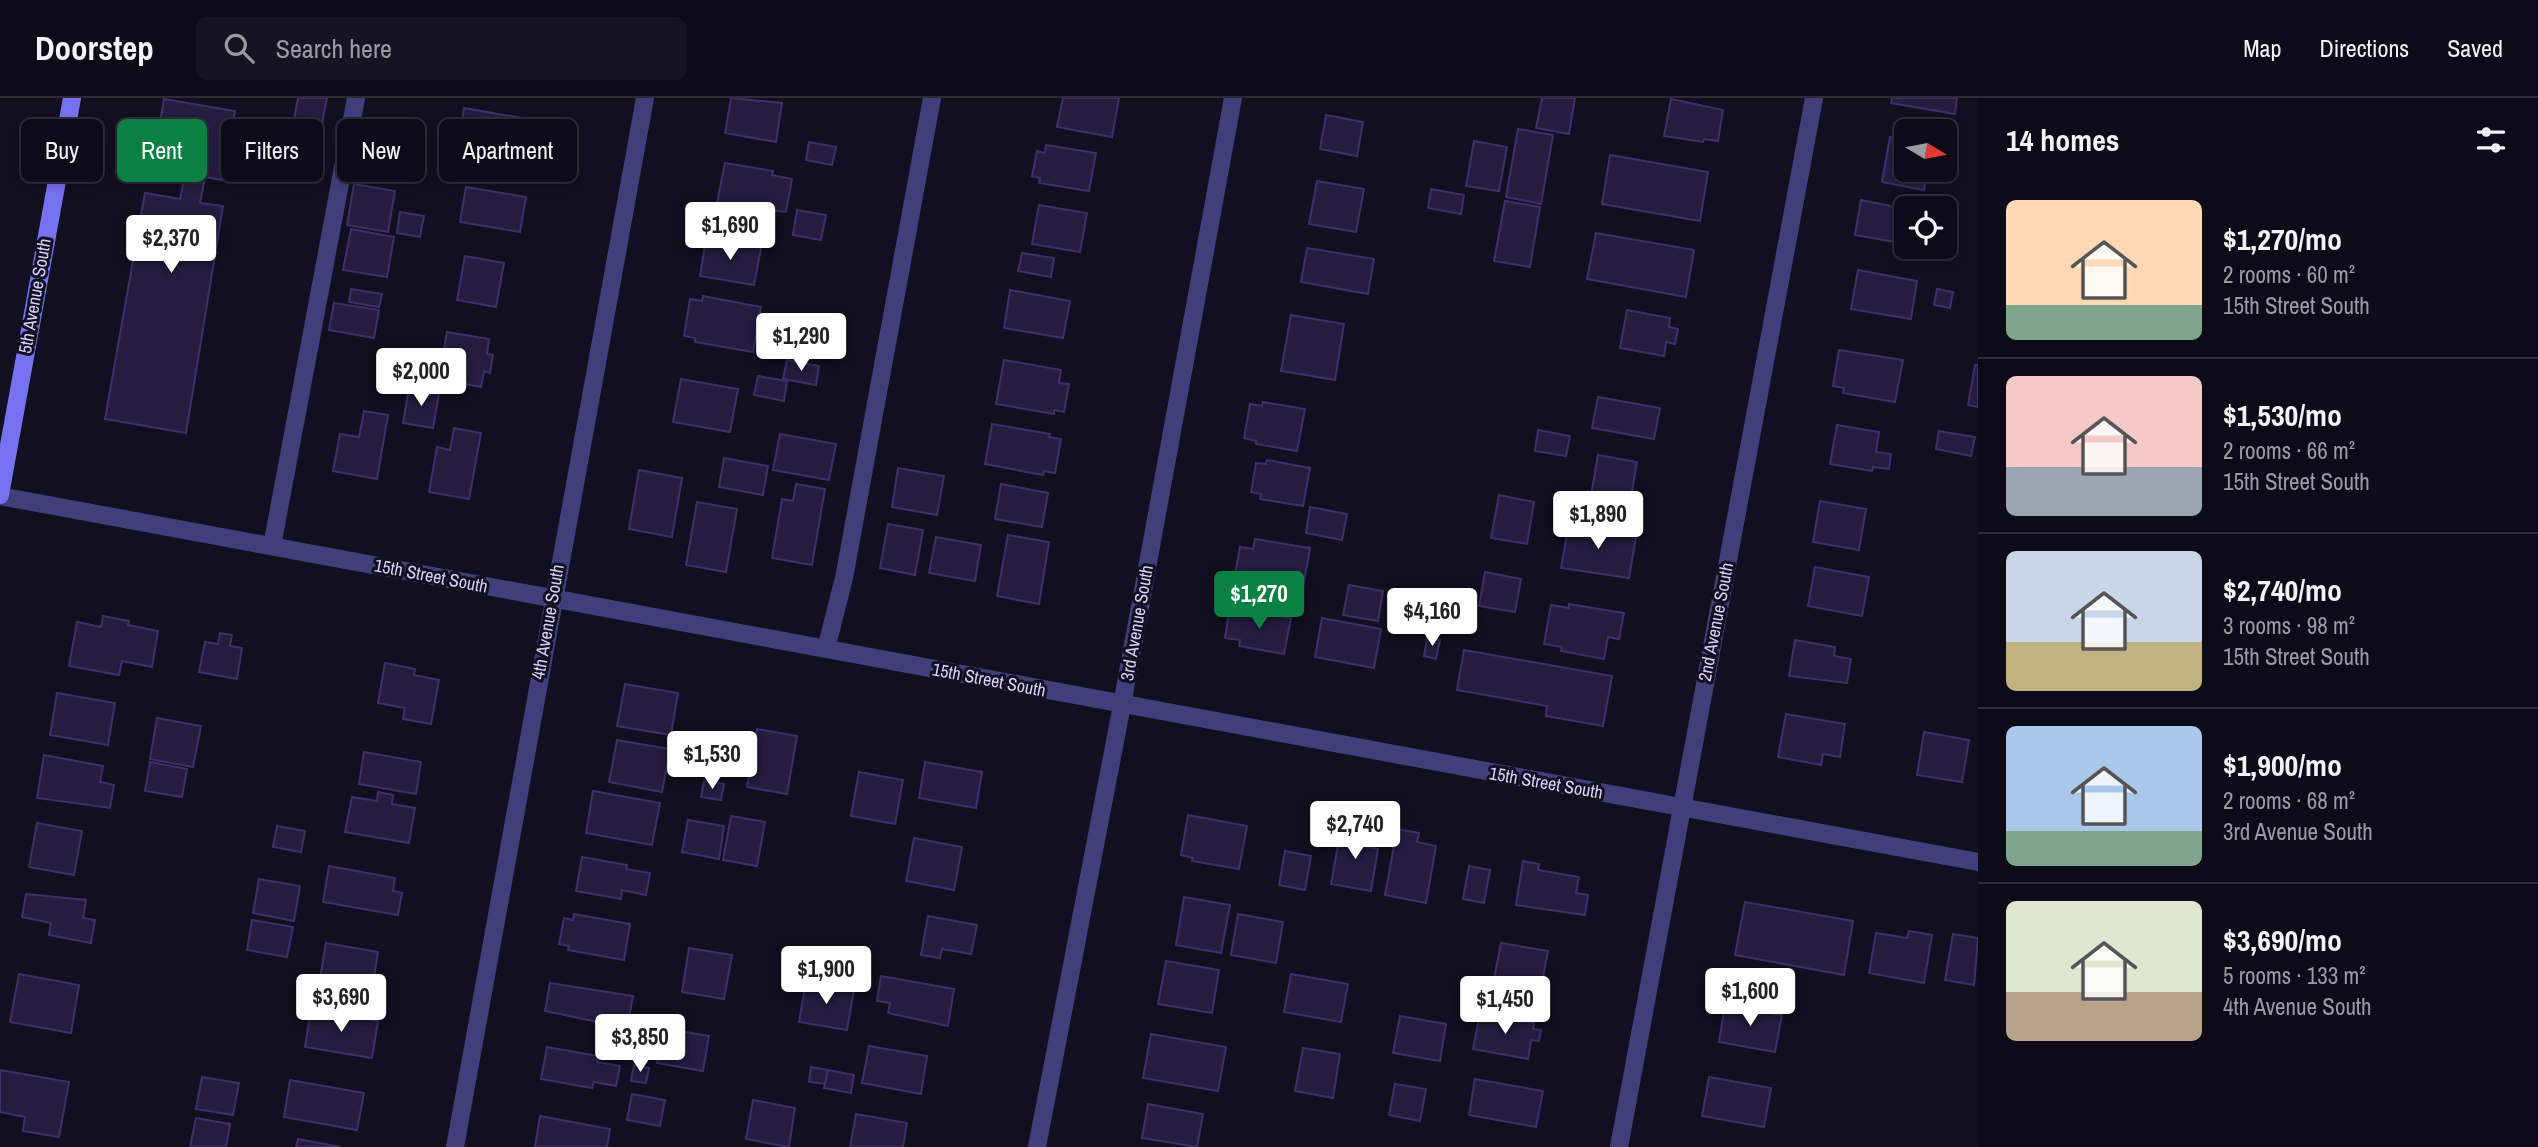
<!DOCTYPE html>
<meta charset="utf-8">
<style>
:root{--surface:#0e0b18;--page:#171421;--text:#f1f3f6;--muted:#9b9ba2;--line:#2e2b37;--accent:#0b8043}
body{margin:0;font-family:"Archivo Narrow",sans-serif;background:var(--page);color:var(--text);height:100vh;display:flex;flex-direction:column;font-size:26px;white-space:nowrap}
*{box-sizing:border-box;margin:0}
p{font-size:23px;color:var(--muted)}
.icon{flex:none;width:38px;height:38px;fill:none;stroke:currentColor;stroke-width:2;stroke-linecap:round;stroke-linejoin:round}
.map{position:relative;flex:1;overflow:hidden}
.sheet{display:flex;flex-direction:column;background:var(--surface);width:560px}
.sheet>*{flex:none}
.guide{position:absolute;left:21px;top:21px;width:665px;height:63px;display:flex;gap:14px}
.needle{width:46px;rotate:100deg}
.fabs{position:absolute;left:1894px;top:21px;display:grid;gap:14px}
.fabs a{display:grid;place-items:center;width:63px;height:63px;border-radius:10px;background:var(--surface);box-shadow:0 4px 10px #0003,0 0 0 2px var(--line);font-size:35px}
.price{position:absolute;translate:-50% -60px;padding:0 16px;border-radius:7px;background:#fff;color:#222;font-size:23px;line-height:46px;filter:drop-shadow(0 2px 4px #0008)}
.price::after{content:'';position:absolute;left:50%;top:42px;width:21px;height:16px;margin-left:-10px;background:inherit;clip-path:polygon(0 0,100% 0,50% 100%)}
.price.active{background:var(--accent);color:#fff}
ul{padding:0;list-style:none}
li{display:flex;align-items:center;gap:21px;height:175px;padding:0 28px}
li+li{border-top:2px solid var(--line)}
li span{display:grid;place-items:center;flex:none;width:196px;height:140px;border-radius:10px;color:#555}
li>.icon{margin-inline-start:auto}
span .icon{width:84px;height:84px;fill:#fffc;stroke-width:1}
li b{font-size:30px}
h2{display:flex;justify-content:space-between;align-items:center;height:84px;padding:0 28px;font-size:30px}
.chip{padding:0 24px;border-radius:10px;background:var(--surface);box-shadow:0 4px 10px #0003,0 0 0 2px var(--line);font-size:24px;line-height:63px}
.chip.active{background:var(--accent);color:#fff}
header{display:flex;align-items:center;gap:42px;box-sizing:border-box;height:98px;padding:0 35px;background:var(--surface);border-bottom:2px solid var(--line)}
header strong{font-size:33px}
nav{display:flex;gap:38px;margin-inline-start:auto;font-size:24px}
.search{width:490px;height:63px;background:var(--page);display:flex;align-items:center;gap:18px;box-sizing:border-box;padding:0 24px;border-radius:10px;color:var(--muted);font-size:26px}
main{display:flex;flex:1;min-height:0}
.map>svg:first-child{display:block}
.building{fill:#241d40;stroke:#3d306a;stroke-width:2}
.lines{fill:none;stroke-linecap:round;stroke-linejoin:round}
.lane{stroke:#423e7b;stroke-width:18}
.street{stroke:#423e7b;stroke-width:18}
.secondary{stroke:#7771f3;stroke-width:18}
.labels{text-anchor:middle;stroke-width:6;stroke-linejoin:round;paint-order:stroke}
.street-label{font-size:18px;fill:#d8d2fb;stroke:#120f20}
</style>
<header>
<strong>Doorstep</strong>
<div class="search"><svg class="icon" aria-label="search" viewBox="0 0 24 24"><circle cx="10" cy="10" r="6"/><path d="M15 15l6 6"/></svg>Search here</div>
<nav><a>Map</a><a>Directions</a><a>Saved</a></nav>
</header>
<main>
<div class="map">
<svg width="1978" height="1049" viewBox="0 0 1978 1049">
<rect width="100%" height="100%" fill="#120f20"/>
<path class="building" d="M298,0H327L322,26L294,21Z
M731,0L782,5L776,44L725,35Z
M1063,0H1119L1112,39L1057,29Z
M1542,0H1575L1569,36L1536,30Z
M1892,0H1957L1955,16L1891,5Z
M164,1L235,13L222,82L205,79L200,105L223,108L186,335L105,321L145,95L180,101L185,76L152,70Z
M1671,1L1723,12L1718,43L1704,41L1703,44L1664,38Z
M464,10L528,21L527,26L537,28L531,63L520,61V64L457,53Z
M1326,17L1363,24L1357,58L1320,51Z
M1518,31L1553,37L1541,106L1506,99Z
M1890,39L1906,42V72H1927L1924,92L1882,84Z
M1474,43L1507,49L1499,93L1466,88Z
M809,44L836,49L832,67L806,62Z
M1046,47L1096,55L1089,93L1039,85L1040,80L1032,78L1037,53L1045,55Z
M1610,57L1708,74L1700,123L1602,106Z
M725,65L773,73L772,77L792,81L786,114L717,105Z
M1317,83L1364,91L1356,134L1309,126Z
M354,86L395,93L388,134L347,127Z
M466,89L526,99L520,134L460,124Z
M1431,91L1464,97L1461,116L1428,110Z
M1861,102L1896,109L1897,103L1936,110H1906V146L1855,137Z
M1505,103L1540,109L1530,169L1494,163Z
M1039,107L1087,115L1080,154L1032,146Z
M797,112L826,117L821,142L793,137Z
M400,114L424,118L420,139L397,135Z
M351,131L394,139L387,179L343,172Z
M1596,135L1694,152L1686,199L1587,181Z
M706,141L761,150L754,187L700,178Z
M1307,150L1374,161L1368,196L1301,184Z
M1022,155L1054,160L1051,179L1018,173Z
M465,158L504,165L496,209L457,202Z
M1858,172L1917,183L1911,221L1851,211Z
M351,191L382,196L379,209L349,204Z
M1937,191L1953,194L1950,210L1934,207Z
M1010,192L1070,203L1063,240L1004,230Z
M703,198L761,209L753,254L695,244V240L684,238L690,201L702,203Z
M334,205L379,212L374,240L329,232Z
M1627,212L1670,220L1669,229L1678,231L1675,246L1666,244L1664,258L1620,250Z
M1291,217L1344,226L1335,282L1281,273Z
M447,234L489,241L487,256L493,257L490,275L484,273L481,289L439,281Z
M1839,252L1903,262L1895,304L1843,295L1844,290L1833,288Z
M787,262L819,268L816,287L783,281Z
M1004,262L1061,272L1059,285L1069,286L1064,314L1054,312V316L996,306Z
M1975,267H1978V309L1968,307Z
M758,278L787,283L784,303L754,297Z
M681,281L738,291L730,334L673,324Z
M409,290L439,296L433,330L403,325Z
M1598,299L1660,310L1654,341L1592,330Z
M1263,304L1305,311L1297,353L1256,346V343L1244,340L1250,306L1262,308Z
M364,313L388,317L377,381L333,373L340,336L359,339Z
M992,326L1050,336L1049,339L1061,341L1055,375L1044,373L1043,377L985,366Z
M1837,327L1879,334L1876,354L1891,356L1889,371L1873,369L1872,373L1830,366Z
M454,330L481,335L469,401L429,394L437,349L450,352Z
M1538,332L1570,338L1566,358L1535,353Z
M1939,333L1975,339L1971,358L1936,351Z
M780,336L836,346L829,382L773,372Z
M1598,357L1637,364L1630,405L1591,398Z
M724,360L768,368L763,397L719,389Z
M1267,362L1310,370L1303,408L1260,401L1261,396L1251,394L1256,365L1266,366Z
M898,370L944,378L937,417L892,409Z
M639,372L682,380L672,439L629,431Z
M796,386L825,391L812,467L772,460L782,401L793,403Z
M1001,386L1048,395L1042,429L995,421Z
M1499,397L1534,404L1527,446L1491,440Z
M1820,403L1866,411L1859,452L1813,444Z
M697,404L737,411L726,474L686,467Z
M1310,409L1347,416L1342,442L1306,435Z
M1569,425L1636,439L1629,480L1561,470Z
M888,426L923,432L915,477L880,470Z
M1008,437L1049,444L1039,506L997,498Z
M936,439L981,447L975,483L929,475Z
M1255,441L1310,450L1302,495L1234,483L1240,449L1253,451Z
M1815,469L1869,479L1862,518L1808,508Z
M1485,474L1521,481L1515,514L1479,508Z
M1349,487L1383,493L1378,523L1343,517Z
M1406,504L1421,507L1418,524L1403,521Z
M1569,506L1624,515L1619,541L1608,539L1604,561L1561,553L1562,549L1544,546L1551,507L1569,510Z
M1245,512L1291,520L1284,556L1239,548L1240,542L1225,540L1229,515L1244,518Z
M103,518L129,523L128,527L158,533L152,569L122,563L119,577L69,568L77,524L101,529Z
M1322,520L1381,531L1374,570L1315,559Z
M220,535L232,537L230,548L242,550L237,581L199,574L205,544L218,546Z
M1427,540L1440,542L1436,561L1424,558Z
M1795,542L1835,549L1834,558L1851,561L1847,585L1789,578Z
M1464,552L1612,578L1603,628L1546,618L1547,608L1457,592Z
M385,565L415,571L414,577L439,582L431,626L403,621L405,610L378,605Z
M625,586L678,595L671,637L617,628Z
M57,595L115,605L108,647L50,637Z
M1786,616L1845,626L1840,659L1823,656L1821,667L1778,659Z
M157,620L201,628L193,669L150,661Z
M757,631L797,638L787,696L747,689Z
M1924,634L1969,642L1962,684L1917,677Z
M617,642L670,651L662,694L609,684Z
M364,654L421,664L416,696L359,686Z
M44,657L103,668L100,684L114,687L110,710L37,700Z
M150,664L187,671L182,699L145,693Z
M925,664L982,674L976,710L919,700Z
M859,674L903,682L895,726L851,718Z
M704,683L724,686L721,702L701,699Z
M593,693L660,705L652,747L586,735Z
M378,694L393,697L392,706L415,710L409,745L345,734L352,699L377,703Z
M1188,717L1247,728L1239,771L1192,763L1193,760L1181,757Z
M731,718L765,724L757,768L723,762Z
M688,722L724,728L719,761L682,754Z
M37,725L82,733L74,777L29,769Z
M277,728L305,733L301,754L273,749Z
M1341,730L1371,735L1368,749L1378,751L1371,793L1331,786Z
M1397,731L1419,735L1417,744L1436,748L1426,805L1385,797Z
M914,740L962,749L954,792L906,783Z
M1285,753L1311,758L1305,792L1279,787Z
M582,759L627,767L626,771L650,775L646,797L622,792L621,801L576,793Z
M1523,763L1539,766L1538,772L1579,779L1576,795L1588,797L1585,817L1516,807Z
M329,768L395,780L393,793L402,795L398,817L323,804Z
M1469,768L1490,772L1484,805L1463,801Z
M259,781L300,788L294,823L253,815Z
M26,796L86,802L83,820L95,822L91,845L49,837L51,825L22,819Z
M1184,799L1230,807L1221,855L1176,847Z
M1745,804L1853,823L1844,877L1735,857Z
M574,816L630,826L624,862L568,852L569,848L559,846L564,820L573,822Z
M1238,816L1283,824L1276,865L1231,857Z
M928,818L977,827L971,856L942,851L940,860L921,857Z
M252,822L293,829L287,859L247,852Z
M1909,833L1932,837L1924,885L1869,875L1876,835L1907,840Z
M1953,836L1978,840L1974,887L1945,882Z
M326,845L378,854L372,891L337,884L335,895L318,892Z
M1501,845L1548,853L1541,889L1494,881Z
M689,850L732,857L724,901L682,894Z
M1166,863L1219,872L1212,915L1158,906Z
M19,876L79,887L71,935L10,924Z
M1291,876L1348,886L1341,924L1284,914Z
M881,878L954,891L948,928L888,915L890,905L877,903Z
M806,884L854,892L847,932L799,924Z
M550,885L633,898L627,930L545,913Z
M1725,907L1782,917L1775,954L1719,944Z
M311,911L378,923L372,960L305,949Z
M1480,916L1534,925L1533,931L1541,932L1539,943L1531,942L1528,961L1473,951Z
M1400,918L1446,926L1440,963L1393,955Z
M663,930L709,938L703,973L657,965Z
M1151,936L1226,949L1218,993L1143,980Z
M869,948L927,958L921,996L862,985Z
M547,949L598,958L597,964L620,968L616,988L594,984L592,990L541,981Z
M1303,950L1340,956L1333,1000L1295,993Z
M634,967L649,970L646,985L631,983Z
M811,969L828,972L825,986L809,984Z
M0,972L69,984L59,1039L23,1033L25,1019L0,1014Z
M828,972L854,977L851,995L824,990Z
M202,979L239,985L233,1017L196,1011Z
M1709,979L1771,990L1764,1029L1702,1018Z
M1475,981L1543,993L1536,1029L1469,1017Z
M290,982L364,995L357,1032L284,1019Z
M1395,986L1426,991L1420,1023L1389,1017Z
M632,996L665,1002L660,1028L627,1022Z
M753,1002L795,1010L789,1049L746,1041Z
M1148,1006L1203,1016L1197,1049L1142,1040Z
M856,1016L907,1025L903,1049H850Z
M540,1018L610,1031L607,1049H535Z
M196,1020L230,1026L226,1049H190Z
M298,1041L341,1049H296Z"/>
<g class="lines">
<path class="lane" d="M272,448L356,0
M826,551L844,480L932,0"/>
<path class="street" d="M0,398L1978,764
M455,1049L645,0
M1037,1049L1122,607L1233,0
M1619,1049L1814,0"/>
<path class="secondary" d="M0,397L72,0"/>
</g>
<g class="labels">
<g class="street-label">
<text transform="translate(35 198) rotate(-80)" y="6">5th Avenue South</text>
<text transform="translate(431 478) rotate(11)" y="6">15th Street South</text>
<text transform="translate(548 524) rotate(-80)" y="6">4th Avenue South</text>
<text transform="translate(1716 524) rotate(-79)" y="6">2nd Avenue South</text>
<text transform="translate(1137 525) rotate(-80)" y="6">3rd Avenue South</text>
<text transform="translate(989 582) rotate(11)" y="6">15th Street South</text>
<text transform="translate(1546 685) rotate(10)" y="6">15th Street South</text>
</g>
</g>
</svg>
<div class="fabs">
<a><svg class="needle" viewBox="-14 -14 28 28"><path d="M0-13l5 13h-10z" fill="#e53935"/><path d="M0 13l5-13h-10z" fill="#9b9ba2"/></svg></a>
<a><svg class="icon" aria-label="locate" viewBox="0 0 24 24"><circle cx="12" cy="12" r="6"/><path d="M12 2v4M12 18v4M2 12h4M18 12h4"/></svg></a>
</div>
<b class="price" style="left:730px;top:164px">$1,690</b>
<b class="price" style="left:171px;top:177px">$2,370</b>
<b class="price" style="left:801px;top:275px">$1,290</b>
<b class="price" style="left:421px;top:310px">$2,000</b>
<b class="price" style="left:1598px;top:453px">$1,890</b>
<b class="price active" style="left:1259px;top:533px">$1,270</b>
<b class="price" style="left:1432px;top:550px">$4,160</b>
<b class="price" style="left:712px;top:693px">$1,530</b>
<b class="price" style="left:1355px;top:763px">$2,740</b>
<b class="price" style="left:826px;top:908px">$1,900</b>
<b class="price" style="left:1750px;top:930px">$1,600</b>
<b class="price" style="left:341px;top:936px">$3,690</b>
<b class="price" style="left:1505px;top:938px">$1,450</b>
<b class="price" style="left:640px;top:976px">$3,850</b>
<div class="guide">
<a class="chip">Buy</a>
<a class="chip active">Rent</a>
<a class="chip">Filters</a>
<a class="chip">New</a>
<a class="chip">Apartment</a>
</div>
</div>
<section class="sheet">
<h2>14 homes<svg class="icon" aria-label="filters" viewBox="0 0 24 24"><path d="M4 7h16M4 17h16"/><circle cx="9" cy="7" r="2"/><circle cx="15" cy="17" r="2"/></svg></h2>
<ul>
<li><span style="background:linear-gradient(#ffd9b3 75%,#7fa58c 0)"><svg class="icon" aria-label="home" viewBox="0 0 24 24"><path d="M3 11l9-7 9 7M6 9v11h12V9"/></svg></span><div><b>$1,270/mo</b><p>2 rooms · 60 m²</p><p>15th Street South</p></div></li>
<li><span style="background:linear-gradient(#f6c9c9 65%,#9aa5b1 0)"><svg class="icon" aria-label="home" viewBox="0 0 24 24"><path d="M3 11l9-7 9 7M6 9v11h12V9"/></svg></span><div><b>$1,530/mo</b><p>2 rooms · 66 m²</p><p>15th Street South</p></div></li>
<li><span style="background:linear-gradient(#c9d6e8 65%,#c2b280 0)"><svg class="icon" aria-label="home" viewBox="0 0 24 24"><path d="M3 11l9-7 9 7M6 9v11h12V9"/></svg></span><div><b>$2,740/mo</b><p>3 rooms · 98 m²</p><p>15th Street South</p></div></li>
<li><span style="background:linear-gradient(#a9c7e8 75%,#7fa58c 0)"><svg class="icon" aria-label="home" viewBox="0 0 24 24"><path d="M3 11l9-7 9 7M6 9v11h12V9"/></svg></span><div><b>$1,900/mo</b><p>2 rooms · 68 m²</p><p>3rd Avenue South</p></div></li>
<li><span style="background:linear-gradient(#dfe7d0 65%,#b9a48a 0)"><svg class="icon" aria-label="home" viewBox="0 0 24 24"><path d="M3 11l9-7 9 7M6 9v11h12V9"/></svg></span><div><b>$3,690/mo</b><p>5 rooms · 133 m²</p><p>4th Avenue South</p></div></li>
</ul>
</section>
</main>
